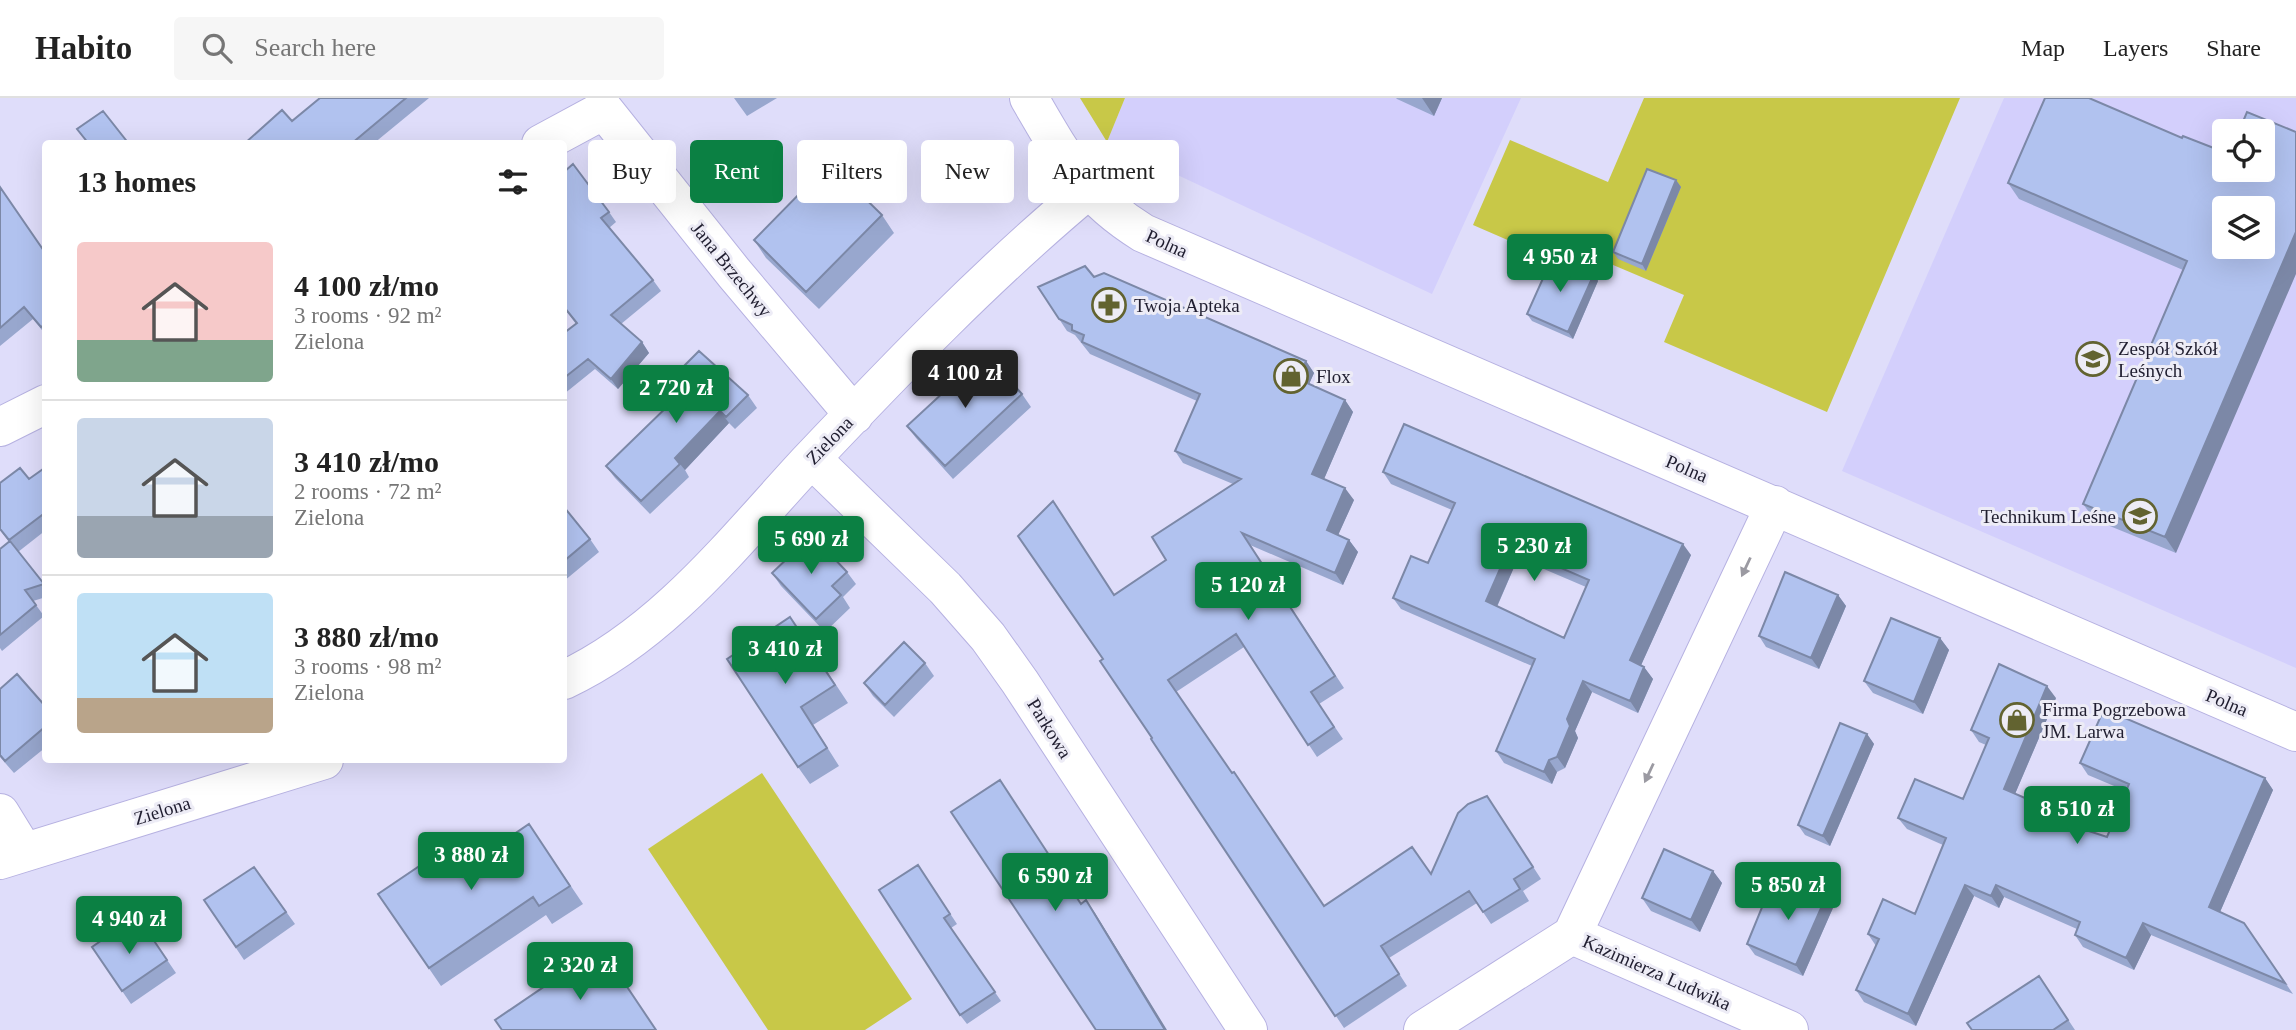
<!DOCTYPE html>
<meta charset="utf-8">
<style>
:root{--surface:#fff;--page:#f6f6f6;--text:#222;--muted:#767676;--line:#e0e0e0;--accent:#0b8043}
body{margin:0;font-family:Georgia,serif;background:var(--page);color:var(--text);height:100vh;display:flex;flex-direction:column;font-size:26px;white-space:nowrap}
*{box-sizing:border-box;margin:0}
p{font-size:23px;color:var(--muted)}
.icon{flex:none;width:38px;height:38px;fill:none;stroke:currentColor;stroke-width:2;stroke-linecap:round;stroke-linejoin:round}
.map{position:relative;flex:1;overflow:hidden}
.drawer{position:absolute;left:42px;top:42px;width:525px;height:623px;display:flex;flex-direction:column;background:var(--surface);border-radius:7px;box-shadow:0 7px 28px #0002}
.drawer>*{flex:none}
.top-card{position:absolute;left:588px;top:42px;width:665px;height:63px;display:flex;gap:14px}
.fabs{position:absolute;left:2212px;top:21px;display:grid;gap:14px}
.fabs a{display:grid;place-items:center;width:63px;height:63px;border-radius:7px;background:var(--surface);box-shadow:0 7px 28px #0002;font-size:35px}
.price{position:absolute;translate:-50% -60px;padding:0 16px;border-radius:7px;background:var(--accent);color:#fff;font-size:23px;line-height:46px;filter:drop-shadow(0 2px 4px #0008)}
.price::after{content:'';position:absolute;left:50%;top:42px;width:21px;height:16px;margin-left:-10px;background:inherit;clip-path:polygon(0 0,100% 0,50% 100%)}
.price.active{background:#222;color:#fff}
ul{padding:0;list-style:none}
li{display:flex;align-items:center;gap:21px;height:175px;padding:0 35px}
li+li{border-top:2px solid var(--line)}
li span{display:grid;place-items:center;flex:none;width:196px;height:140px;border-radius:7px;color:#555}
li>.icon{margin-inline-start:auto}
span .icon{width:84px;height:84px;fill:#fffc;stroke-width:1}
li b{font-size:30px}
h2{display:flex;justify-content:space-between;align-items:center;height:84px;padding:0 35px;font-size:30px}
.chip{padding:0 24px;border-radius:7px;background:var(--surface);box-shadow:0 7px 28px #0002;font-size:24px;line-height:63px}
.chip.active{background:var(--accent);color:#fff}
header{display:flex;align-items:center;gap:42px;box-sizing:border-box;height:98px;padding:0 35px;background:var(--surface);border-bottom:2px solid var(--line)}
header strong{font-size:33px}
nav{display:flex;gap:38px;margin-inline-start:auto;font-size:24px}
.search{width:490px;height:63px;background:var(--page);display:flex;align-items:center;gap:18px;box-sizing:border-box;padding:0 24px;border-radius:7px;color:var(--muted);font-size:26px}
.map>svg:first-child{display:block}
.built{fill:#d3cffc;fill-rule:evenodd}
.green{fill:#c8c848}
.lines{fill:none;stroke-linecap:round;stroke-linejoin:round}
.minor-casing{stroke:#b6b1e1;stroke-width:40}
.minor{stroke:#fff;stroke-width:38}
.wall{fill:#98a7ce;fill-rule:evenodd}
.shaded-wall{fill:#7c88a7}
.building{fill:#b1c2ef;stroke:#7c88a7;stroke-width:2;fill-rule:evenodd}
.oneway{fill:#9b9aa2}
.labels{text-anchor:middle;stroke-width:6;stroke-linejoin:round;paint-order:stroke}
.street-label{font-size:19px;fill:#201e30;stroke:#edecf6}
.poi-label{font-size:19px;fill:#201e30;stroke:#edecf6;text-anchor:start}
</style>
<header>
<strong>Habito</strong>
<div class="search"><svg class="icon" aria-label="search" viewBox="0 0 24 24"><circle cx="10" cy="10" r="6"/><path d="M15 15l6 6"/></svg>Search here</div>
<nav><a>Map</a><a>Layers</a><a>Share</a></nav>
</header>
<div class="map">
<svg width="2296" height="932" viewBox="0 0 2296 932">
<rect width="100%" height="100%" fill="#dfddfa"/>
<path class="built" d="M1125,0H1521L1432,196L1107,44Z
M2004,0H2296V570L1842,373ZM2224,33H2263V72H2224ZM2224,110H2263V149H2224Z"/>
<path class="green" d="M1080,0H1125L1107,44Z
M1644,0H1960L1827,314L1664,244L1684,197L1580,153L1572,170L1473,127L1510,42L1608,84Z
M762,675L912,901L865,932H768L648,751Z"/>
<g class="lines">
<g class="minor-casing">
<path id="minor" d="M1029,0C1063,58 1083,98 1143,135L2296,634
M541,46L604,12L734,175L854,317
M0,329L46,306
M812,361L945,490L988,539L1020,584L1248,932
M564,582C663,536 734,444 807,365C897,270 987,176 1088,92
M0,715L24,754
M0,762L324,662
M1572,837L1775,407
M1572,837L1789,932
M1423,932L1572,837"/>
</g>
<use href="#minor" class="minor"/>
</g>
<path class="wall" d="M320,0H429L373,46H244L292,23Z
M734,0H777L747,18Z
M1396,0H1442L1434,18L1397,1Z
M2182,40L2224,54L2176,455L2095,422L2083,406L2183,172L2019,101L2008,85Z
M564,74L609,114L616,124L609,130L653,182L661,193L621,226L642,244L649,255L618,291L595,271L564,296V235L576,226L564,210Z
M1676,82L1681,89L1646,173L1618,161L1613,154Z
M0,89L44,153L46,152V237L33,221L0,248Z
M809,93L882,117L894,135L819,211L766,160L754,142Z
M1594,176L1598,183L1573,241L1532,223L1527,216Z
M1094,179L1306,263L1314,275L1309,286L1345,302L1353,314L1324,381L1354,402L1338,437L1349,442L1358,454L1343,487L1250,447L1344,590L1319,606L1343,641L1317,659L1244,549L1176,594L1324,808L1431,776L1487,698L1541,781L1523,793L1529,803L1491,826L1477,805L1389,860L1407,888L1344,930L1151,641L1152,640L1103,561L1115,496L1166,462L1233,386L1183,365L1175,353L1197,303L1090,256L1075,237L1067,233L1038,189Z
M661,291L748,297L757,310L735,331L729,325L685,372L689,379L650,416L615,380L606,368L670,305Z
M1022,296L1031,309L953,381L916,340L907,328Z
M46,369V432L18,454L46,488V499L33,503L44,518L2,553L0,550V451L9,444L0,432V385L29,381Z
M1383,374L1691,457L1641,567L1644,569L1653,581L1638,615L1592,594L1575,633L1578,640L1565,670L1557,674L1552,686L1504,665L1496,653L1532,568L1401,511L1393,500L1428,465L1452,412L1391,386ZM1518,460L1586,489L1564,540L1497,509Z
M564,409L590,441L599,454L564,483Z
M847,474L856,486L843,499L850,510L825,534L781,488L772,475Z
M1838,497L1846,508L1819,571L1766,549L1759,538Z
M803,537L848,605L813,627L839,668L810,686L798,669Z
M1940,540L1949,552L1923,616L1873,595L1864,583Z
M925,565L934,578L894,619L873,598L864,585Z
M0,591L46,609V649L14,675L0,659Z
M2056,600L2015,696L2062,724L2107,739L2126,693L2088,677L2080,665L2265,680L2273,692L2220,814L2244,825L2293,896L2151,837L2134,872L2083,849L2075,837L2077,831L2004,799L1999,810L1974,798L1916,928L1864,904L1856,892L1876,848L1868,836L1915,816L1943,747L1907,731L1898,720L1963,701L1986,647L1979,644L1971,632Z
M1867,636L1874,646L1830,748L1805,737L1798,727Z
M529,726L583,806L552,826L546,817L441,888L378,796L473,763Z
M918,767L957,826L951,830L1001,903L967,926L960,917Z
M254,769L295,826L244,862L204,802Z
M1713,773L1722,785L1700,834L1651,813L1642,800Z
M1829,792L1836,803L1803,878L1755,857L1747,846L1787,806Z
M144,828L176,875L131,906L92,849L128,839Z
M2039,878L2075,932H1972Z"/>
<path class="shaded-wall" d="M1422,0H1442L1434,18Z
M1676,82L1681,89L1646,173L1642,166Z
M2296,134V176L2176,455L2165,439Z
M1594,176L1598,183L1573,241L1568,234Z
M642,244L649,255L618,291L611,281Z
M1306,263L1314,275L1306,293L1298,281Z
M1345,302L1353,314L1321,388L1312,376Z
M720,313L729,325L685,372L675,360Z
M1345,390L1354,402L1335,444L1327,432Z
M1349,442L1358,454L1343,487L1335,475Z
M1683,446L1691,457L1638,574L1630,562Z
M1510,448L1518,460L1494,515L1486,503Z
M1838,497L1846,508L1819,571L1811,560Z
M1940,540L1949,552L1923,616L1914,604Z
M1644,569L1653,581L1638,615L1630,603Z
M1583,583L1592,594L1575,633L1578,640L1565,670L1557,659L1567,621Z
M2047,588L2056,600L2012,703L2004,691Z
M1867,636L1874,646L1830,748L1823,738Z
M1549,662L1557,674L1552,686L1544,674Z
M2265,680L2273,692L2217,821L2209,809Z
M2053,712L2062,724L2049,720Z
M1713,773L1722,785L1700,834L1691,822Z
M1965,787L1974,798L1916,928L1908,916Z
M1996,787L2004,799L1999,810L1991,798Z
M1829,792L1836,803L1803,878L1796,867Z
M1086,802L1095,815L1167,932H1165Z
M2143,825L2151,837L2134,872L2126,860Z"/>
<path class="building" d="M320,0H406L351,46H244L282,12L292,23Z
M2045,0H2089L2182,40L2183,38L2224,54V72H2263V33H2239L2247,14L2296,34V134L2165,439L2083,406L2187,163L2008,85ZM2224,110H2263V149H2224Z
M103,13L129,46H89L77,31Z
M573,66L609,114L601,120L653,182L611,217L642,244L611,281L588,261L564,280V235L577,225L564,209V74Z
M832,68L882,117L806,194L754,142L805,90L809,93Z
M1647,71L1676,82L1642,166L1613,154Z
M0,89L44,153L46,152V226L41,229L24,209L0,230Z
M1553,158L1594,176L1568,234L1527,216Z
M1085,168L1094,179L1104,175L1306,263L1298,281L1345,302L1312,376L1345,390L1327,432L1349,442L1335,475L1242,435L1335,578L1311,594L1334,629L1308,647L1236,536L1168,582L1232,675L1234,674L1324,808L1412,749L1431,776L1458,715L1468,706L1487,698L1533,769L1514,781L1520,791L1483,814L1469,793L1381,848L1399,876L1335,918L1151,641L1152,640L1100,563L1103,561L1018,438L1053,403L1114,497L1166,462L1152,439L1241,381L1175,353L1200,296L1082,244L1084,237L1072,232V227L1059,221L1038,189Z
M699,253L748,297L726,319L720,313L675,360L680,366L641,403L606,368L673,303L661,291Z
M985,256L1022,296L945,368L907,328Z
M1404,326L1683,446L1630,562L1644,569L1630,603L1583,583L1567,621L1570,628L1557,659L1549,662L1544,674L1496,653L1535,561L1393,500L1411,458L1428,465L1455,405L1383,374ZM1510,448L1589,482L1564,540L1486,503Z
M46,369V414L9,442L0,431V385L20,370L29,381Z
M564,409L590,441L564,463Z
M812,437L847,474L832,488L841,497L816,521L772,475Z
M10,443L44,486L25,492L36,507L0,537V451Z
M1785,474L1838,497L1811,560L1759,538Z
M790,519L835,587L801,609L827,650L798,669L727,561Z
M1891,520L1940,540L1914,604L1864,583Z
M904,544L925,565L885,607L864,585Z
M1999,566L2047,588L2004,691L2053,712L2049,720L2107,739L2129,686L2080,665L2104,611L2265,680L2209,809L2244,825L2285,885L2143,825L2126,860L2075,837L2080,824L1996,787L1991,798L1965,787L1908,916L1856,892L1879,841L1868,836L1883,801L1915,816L1946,740L1898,720L1915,681L1963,701L1989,640L1971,632Z
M17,576L46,609V628L5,663L0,657V591Z
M1840,625L1867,636L1823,738L1798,727Z
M1000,682L1081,806L1086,802L1165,932H1096L951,714Z
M529,726L570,788L539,808L533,799L429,870L378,796L458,742L473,764Z
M1664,751L1713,773L1691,822L1642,800Z
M918,767L950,816L944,820L995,894L960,917L879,792Z
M254,769L286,814L236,849L204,802Z
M1799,779L1829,792L1796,867L1747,846L1767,797L1787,806Z
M144,828L167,862L122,893L92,849L121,829L128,839Z
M601,850L656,932H502L495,922Z
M2039,878L2068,922L2053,932H1972L1967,925Z"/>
<defs><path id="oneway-solid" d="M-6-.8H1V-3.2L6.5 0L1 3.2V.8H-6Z" transform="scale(1.75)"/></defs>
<g class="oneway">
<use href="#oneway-solid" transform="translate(1746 469) rotate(115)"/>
<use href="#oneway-solid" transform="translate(1649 675) rotate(115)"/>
</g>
<defs>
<g id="pharmacy-ring" transform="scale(1.75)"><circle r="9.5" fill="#edecf6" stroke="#626330" stroke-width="1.5"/><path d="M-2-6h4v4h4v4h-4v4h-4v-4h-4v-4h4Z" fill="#626330"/></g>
<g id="school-ring" transform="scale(1.75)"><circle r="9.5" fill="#edecf6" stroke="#626330" stroke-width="1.5"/><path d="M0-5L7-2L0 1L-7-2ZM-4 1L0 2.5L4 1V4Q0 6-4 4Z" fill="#626330"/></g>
<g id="shop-ring" transform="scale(1.75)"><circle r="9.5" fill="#edecf6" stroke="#626330" stroke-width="1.5"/><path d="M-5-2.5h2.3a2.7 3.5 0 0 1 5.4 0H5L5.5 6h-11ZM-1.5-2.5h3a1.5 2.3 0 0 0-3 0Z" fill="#626330"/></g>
</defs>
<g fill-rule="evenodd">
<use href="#pharmacy-ring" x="1109" y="207"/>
<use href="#school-ring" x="2093" y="261"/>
<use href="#shop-ring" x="1291" y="278"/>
<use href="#school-ring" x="2140" y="418"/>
<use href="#shop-ring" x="2017" y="622"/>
</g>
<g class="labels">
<g class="street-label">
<text transform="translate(1167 145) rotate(24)" y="7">Polna</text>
<text transform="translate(732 171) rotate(51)" y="7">Jana Brzechwy</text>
<text transform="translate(829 342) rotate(-46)" y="7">Zielona</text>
<text transform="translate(1687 370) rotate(23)" y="7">Polna</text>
<text transform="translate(2227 604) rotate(23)" y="7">Polna</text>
<text transform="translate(1050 630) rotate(58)" y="7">Parkowa</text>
<text transform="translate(162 712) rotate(-17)" y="7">Zielona</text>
<text transform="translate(1657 874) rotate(24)" y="7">Kazimierza Ludwika</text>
</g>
<g class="poi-label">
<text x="1134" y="214">Twoja Apteka</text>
<text x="2118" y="257">Zespół Szkół<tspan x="2118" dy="22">Leśnych</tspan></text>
<text x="1316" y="285">Flox</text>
<text x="2116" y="425" text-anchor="end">Technikum Leśne</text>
<text x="2042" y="618">Firma Pogrzebowa<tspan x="2042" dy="22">JM. Larwa</tspan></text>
</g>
</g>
</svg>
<div class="fabs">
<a><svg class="icon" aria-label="locate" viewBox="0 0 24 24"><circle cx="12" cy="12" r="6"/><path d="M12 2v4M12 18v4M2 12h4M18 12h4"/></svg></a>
<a><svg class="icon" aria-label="layers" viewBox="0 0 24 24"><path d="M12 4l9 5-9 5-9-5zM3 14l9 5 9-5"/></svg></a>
</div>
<b class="price" style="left:1560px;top:196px">4 950 zł</b>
<b class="price active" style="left:965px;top:312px">4 100 zł</b>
<b class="price" style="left:676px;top:327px">2 720 zł</b>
<b class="price" style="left:811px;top:478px">5 690 zł</b>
<b class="price" style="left:1534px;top:485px">5 230 zł</b>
<b class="price" style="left:1248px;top:524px">5 120 zł</b>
<b class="price" style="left:785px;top:588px">3 410 zł</b>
<b class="price" style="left:2077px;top:748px">8 510 zł</b>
<b class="price" style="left:471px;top:794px">3 880 zł</b>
<b class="price" style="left:1055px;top:815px">6 590 zł</b>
<b class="price" style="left:1788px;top:824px">5 850 zł</b>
<b class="price" style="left:129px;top:858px">4 940 zł</b>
<b class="price" style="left:580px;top:904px">2 320 zł</b>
<div class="top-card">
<a class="chip">Buy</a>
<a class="chip active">Rent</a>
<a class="chip">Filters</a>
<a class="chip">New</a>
<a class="chip">Apartment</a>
</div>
<section class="drawer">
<h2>13 homes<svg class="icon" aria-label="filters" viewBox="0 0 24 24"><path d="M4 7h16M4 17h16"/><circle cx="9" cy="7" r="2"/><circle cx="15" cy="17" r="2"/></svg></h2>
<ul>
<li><span style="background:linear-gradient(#f6c9c9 70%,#7fa58c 0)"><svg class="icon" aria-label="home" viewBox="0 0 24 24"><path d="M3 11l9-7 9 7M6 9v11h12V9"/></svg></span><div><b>4 100 zł/mo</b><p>3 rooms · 92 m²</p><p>Zielona</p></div></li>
<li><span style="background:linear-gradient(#c9d6e8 70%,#9aa5b1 0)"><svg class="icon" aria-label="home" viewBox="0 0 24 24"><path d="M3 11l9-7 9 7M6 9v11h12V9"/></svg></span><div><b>3 410 zł/mo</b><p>2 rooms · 72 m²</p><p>Zielona</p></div></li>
<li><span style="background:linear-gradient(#bfe0f5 75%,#b9a48a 0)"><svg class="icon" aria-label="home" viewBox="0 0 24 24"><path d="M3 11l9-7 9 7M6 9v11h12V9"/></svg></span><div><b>3 880 zł/mo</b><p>3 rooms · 98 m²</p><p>Zielona</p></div></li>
</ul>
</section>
</div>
